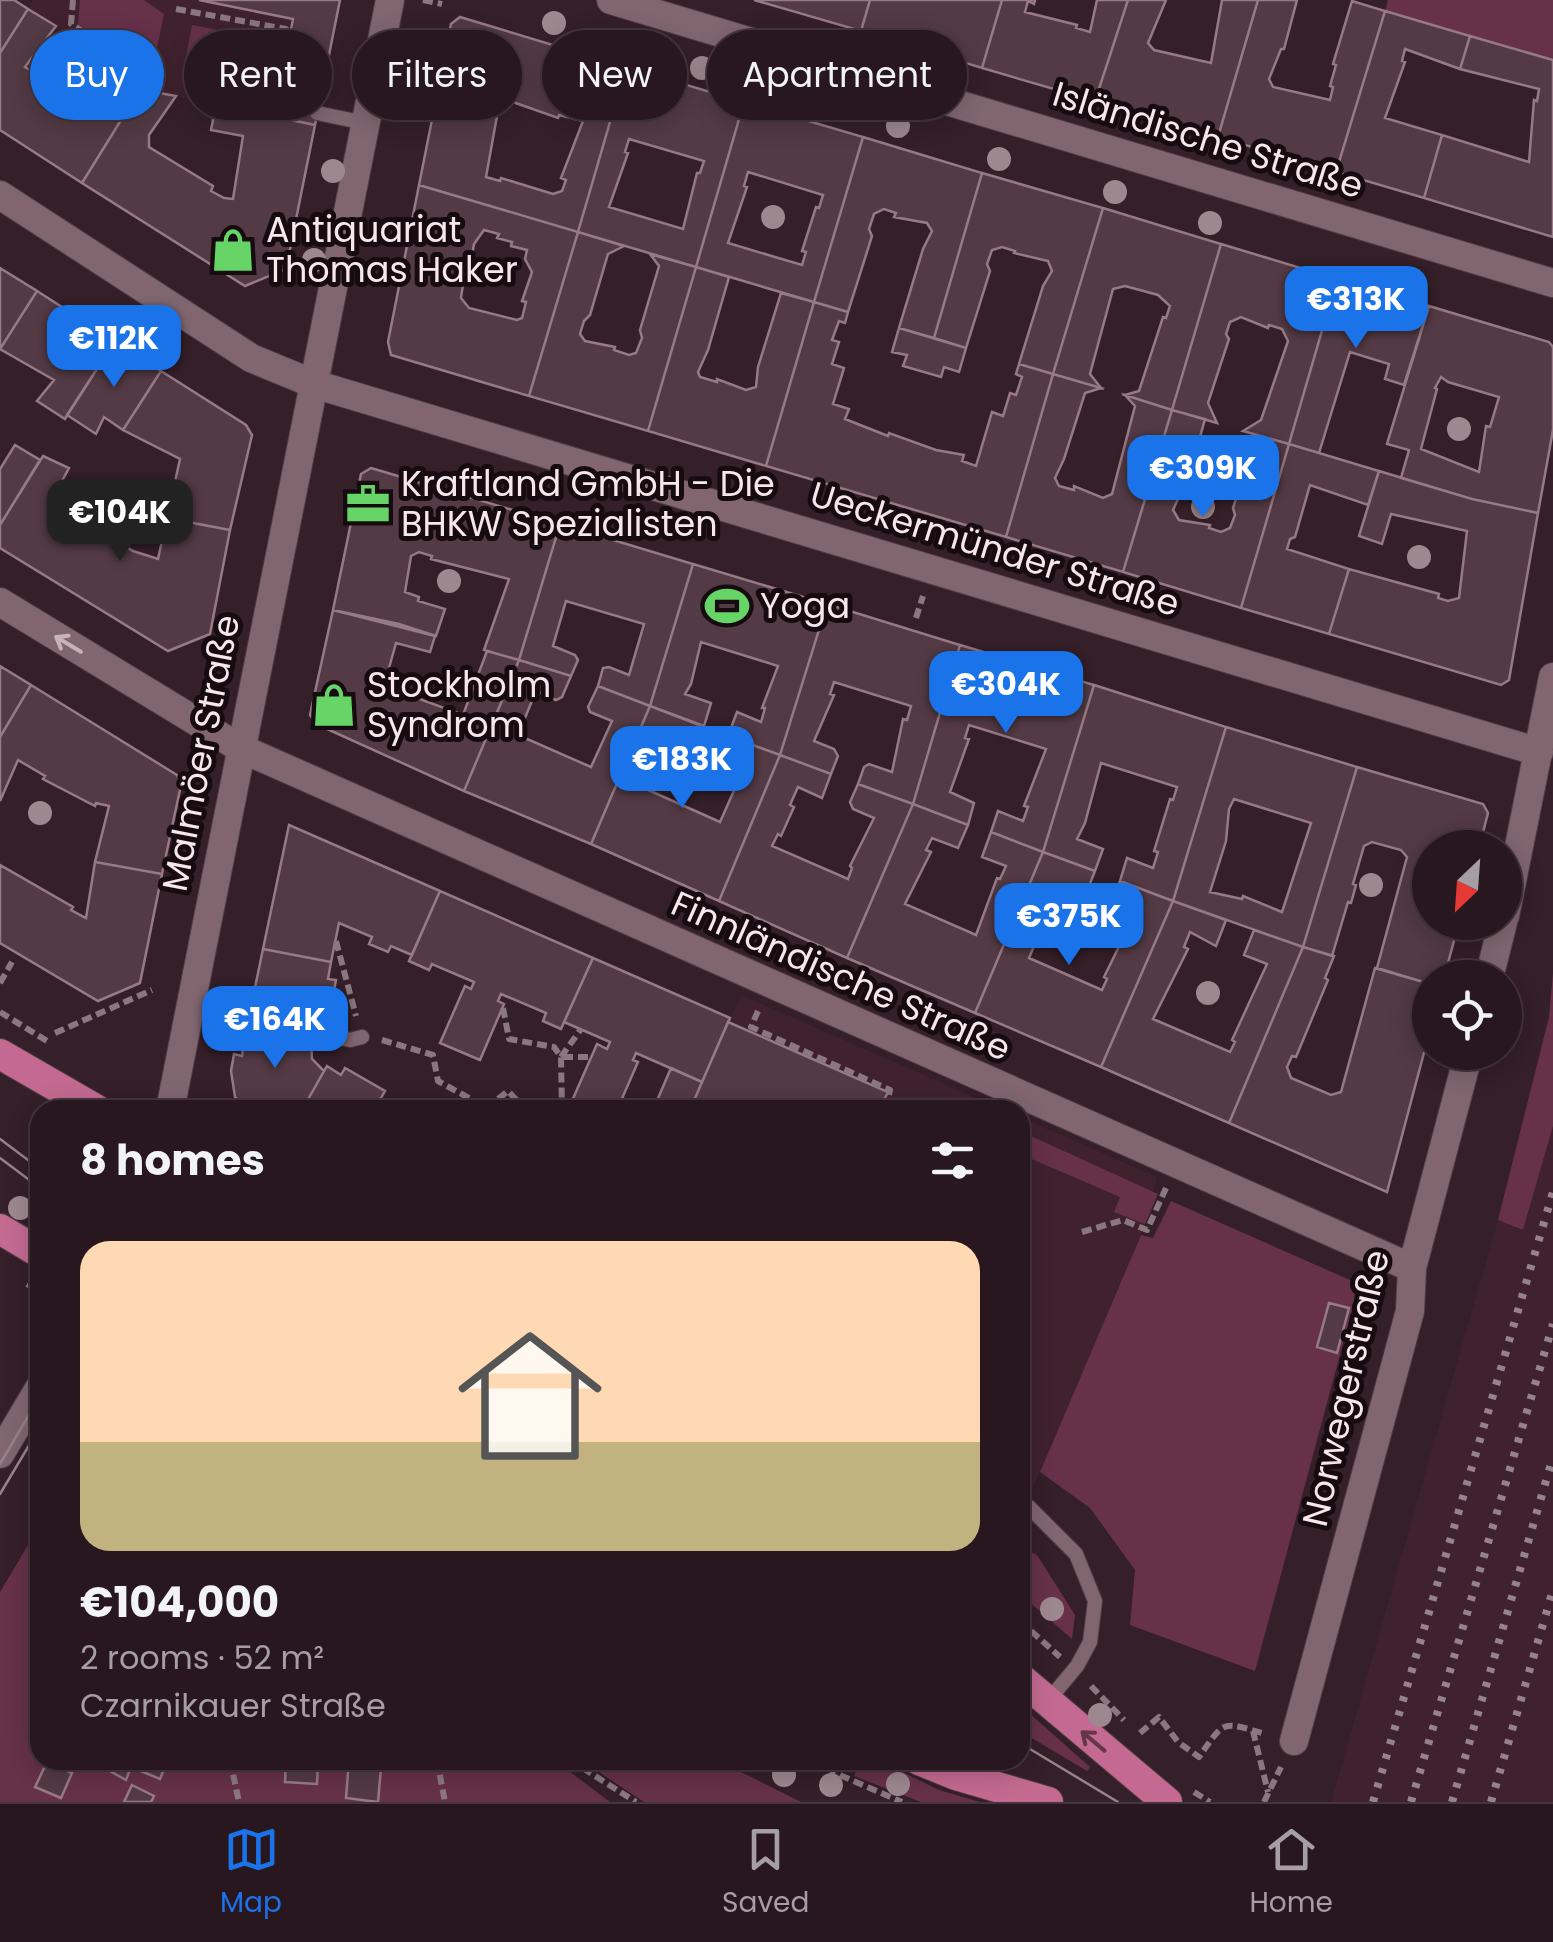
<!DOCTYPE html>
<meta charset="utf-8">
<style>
:root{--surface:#28171e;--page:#34242b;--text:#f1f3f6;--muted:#a59fa4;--line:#44363c;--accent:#1a73e8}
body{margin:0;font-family:Poppins,sans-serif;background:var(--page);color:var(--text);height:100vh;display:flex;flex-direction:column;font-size:38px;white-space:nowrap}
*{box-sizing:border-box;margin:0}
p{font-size:32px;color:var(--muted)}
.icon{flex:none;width:55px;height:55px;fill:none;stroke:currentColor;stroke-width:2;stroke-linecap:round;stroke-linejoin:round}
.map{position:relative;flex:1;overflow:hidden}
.details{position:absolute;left:30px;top:1100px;width:1000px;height:670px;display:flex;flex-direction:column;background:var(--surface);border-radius:30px;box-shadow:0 5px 25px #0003,0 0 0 2px var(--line)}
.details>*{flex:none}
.hud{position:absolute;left:30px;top:30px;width:1000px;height:90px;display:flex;gap:20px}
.needle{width:65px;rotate:205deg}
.tools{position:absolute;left:1412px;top:830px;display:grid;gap:20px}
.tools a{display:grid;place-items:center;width:110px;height:110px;border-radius:50%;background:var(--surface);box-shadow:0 5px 25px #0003,0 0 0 2px var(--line);font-size:50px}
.price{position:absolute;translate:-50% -85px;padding:0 22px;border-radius:20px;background:var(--accent);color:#fff;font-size:32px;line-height:65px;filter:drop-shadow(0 2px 5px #0008)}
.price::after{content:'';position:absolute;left:50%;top:60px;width:30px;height:22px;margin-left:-15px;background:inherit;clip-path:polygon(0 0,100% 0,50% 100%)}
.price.selected{background:#222;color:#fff}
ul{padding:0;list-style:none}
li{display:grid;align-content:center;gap:20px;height:530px;padding:0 50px}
li span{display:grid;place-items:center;height:310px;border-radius:30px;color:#555}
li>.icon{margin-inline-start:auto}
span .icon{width:180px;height:180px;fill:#fffc;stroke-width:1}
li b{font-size:42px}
h2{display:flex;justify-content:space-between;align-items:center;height:120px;padding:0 50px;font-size:42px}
.pill{padding:0 35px;border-radius:45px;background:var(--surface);box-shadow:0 5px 25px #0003,0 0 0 2px var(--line);font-size:35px;line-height:90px}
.pill.selected{background:var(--accent);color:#fff}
.menu{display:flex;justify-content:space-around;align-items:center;height:140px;border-top:2px solid var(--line);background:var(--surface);font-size:28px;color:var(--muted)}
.menu a{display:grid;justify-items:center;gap:5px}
.menu .selected{color:var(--accent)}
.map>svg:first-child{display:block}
.built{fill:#40222f}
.green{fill:#663149}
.building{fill:#533a44;stroke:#977a85;stroke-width:2.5;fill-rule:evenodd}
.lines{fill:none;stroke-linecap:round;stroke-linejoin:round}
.lane-casing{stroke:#513e46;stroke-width:16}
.street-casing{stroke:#513e46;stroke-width:30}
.primary-casing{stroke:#513e46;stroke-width:32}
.path{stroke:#8b787f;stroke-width:6;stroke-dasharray:10 5;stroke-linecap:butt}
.lane{stroke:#816670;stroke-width:14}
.street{stroke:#816670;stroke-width:28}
.primary{stroke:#c46a92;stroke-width:30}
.tram{stroke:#96838a;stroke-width:2.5}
.rail{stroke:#96838a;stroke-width:8;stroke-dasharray:5 10;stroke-linecap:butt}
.tree{fill:#9e8890}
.oneway{stroke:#c8b3bb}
.oneway2{stroke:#64364a}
.labels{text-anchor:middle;stroke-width:10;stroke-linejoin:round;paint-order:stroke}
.street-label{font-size:35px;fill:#f7e7ed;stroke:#160c10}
.poi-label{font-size:35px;fill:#f7e7ed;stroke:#160c10;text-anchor:start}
</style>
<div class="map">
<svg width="1553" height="1802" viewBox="0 0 1553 1802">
<rect width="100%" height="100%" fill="#351f28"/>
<path class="built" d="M33,0H340L315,125L160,93L28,9Z
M741,995L1004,1110H690Z
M1020,1117L1157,1177L1141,1235L1023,1511L1020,1509Z
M1553,1126V1802H1331L1498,1220L1523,1230Z"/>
<path class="green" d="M80,0H144L164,14L154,62L143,65L78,24Z
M1388,0H1553V60L1385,11Z
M192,25L258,38L249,84L183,71Z
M1553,972V1126L1523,1230L1498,1220L1549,1017Z
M1020,1131L1158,1194L1145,1224L1114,1212L1120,1197L1020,1154Z
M1171,1201L1359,1284L1255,1671L1130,1625L1135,1570L1090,1508L1040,1472L1141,1235L1153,1238Z
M40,1525V1760H554L610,1802H0V1592Z
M1020,1547L1037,1555L1075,1615L1072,1639L1020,1594Z
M1020,1705L1090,1767L1087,1771L1020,1731Z
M581,1760H717L801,1802H644Z
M878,1760L939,1790L980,1802H921L854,1776L858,1767Z"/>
<path class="building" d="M0,0H14L28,9L0,53Z
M199,0H340L315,125L274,116L293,19Z
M754,0H870L861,31Z
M870,0H1002L982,68L861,31Z
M1002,0H1035L1034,4L1028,1L1025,12L1077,25L1076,28L1090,32L1097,0H1128L1095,101L982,68Z
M1128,0H1166L1148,43L1154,50L1211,63L1222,0H1258L1218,137L1095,101Z
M1258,0H1297L1284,49H1281L1269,79L1273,87L1330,100L1333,87L1330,86L1336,65L1333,64L1352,1L1385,11L1336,172L1218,137Z
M28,9L56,26L25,67L94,110L119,66L144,83L82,183L0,130V53Z
M1385,11L1470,36L1460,69L1405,49L1402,61L1405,62L1385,118L1442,135L1424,198L1336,172Z
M460,17L626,67L578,232L419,185L451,24ZM510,101L558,118L559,115L583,121L561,178L566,180L562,191L553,194L501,178L500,181L486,177L499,105Z
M1470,36L1553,60V237L1424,198L1442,135L1529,162L1534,100L1537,101L1539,89L1460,69Z
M626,67L744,102L696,267L578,232ZM629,139L704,161L700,173H697L683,229L609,207L628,153L625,152Z
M144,83L160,93L176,96L149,135V147L213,186L211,191L224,198L233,199L243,136L211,130L216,105L315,125L286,269L245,286L82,183Z
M744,102L863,137L814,302L696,267ZM748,172L823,195L819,208L816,207L802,251L806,252L802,265L728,243L747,187L744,186Z
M863,137L982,173L934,338L899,328L923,249L932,231L927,223L894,217L896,213L884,209L874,214L869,229L872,236L848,312L814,302Z
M982,173L1103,208L1053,374L1019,364L1043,286L1052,271L1048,261L1014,253L1015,251L1002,247L992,250L987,264L990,271L966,348L934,338Z
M419,185L578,232L529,396L391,355L388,342ZM484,230L499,234L497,238L512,242L511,246L527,250L525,259L532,272L522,301L526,302L522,318L517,320L469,308L461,298L463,284H467L474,244Z
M1103,208L1221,244L1172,410L1125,395L1139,391L1163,317L1166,318L1170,306L1158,295L1125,286L1113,289L1090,374L1101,388L1053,374Z
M578,232L624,246L608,254L590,315L584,321L580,334L585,341L615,347L614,350L629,355L636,353L642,338L640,330L659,266L650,254L696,267L648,431L529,396Z
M1221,244L1337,279L1289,444L1243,431L1261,420L1288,341L1282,329L1269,325L1268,328L1241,317L1230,322L1226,334L1229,339L1208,403L1217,423L1172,410Z
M696,267L729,277L708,350L698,372L700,377L717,382V379L746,390L756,387L758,367L781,293L814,302L766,466L648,431Z
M0,268L37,291L0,349Z
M1337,279L1429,306L1404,385L1385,379L1389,364L1350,352L1319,453L1289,444Z
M37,291L115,341L65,419L37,401L54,380L0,349Z
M814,302L848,312L845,323L839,321L832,340L839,342L832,364L844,368L833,404L849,409L845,419L888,436L889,433L936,450L964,455L962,461L976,466L992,412L1003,416L1010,393L1016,395L1022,377L1016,374L1019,364L1053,374L1006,537L766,466Z
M1429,306L1549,342L1553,347V430L1538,513L1472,499L1401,478L1409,450L1387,444ZM1441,377L1448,382L1499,397L1490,427L1486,426L1479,472L1421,449L1437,389L1435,388Z
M899,328L966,348L959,372L944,367L941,377L903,366L907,355L892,352Z
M115,341L161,371L123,430L104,417L96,434L67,415Z
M161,371L246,425L252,435L230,530L167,518L180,459L123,430Z
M1053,374L1101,388L1085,393L1064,459L1055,478L1059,486L1074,490V486L1103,498L1112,494L1135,406L1125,395L1172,410L1123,572L1006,537Z
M1172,410L1205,419L1183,497L1178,499L1173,510L1179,520L1210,525L1209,528L1221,532L1230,528L1235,515L1233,508L1256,435L1289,444L1241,608L1123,572Z
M1289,444L1379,471L1368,505L1310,485L1295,537L1290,539L1287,549L1349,569L1329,634L1241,608Z
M15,445L40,460L0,525V469Z
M43,456L69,468L51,501L76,516L77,513L133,551L158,559L167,518L230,530L210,634L168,651L0,548V525Z
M371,468L560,524L519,660L484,650L509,579L431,559L432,556L419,552L411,556L405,592L419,597L418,601L445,609L436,636L399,624L333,610L361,474Z
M1379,471L1472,499L1538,513L1509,680L1501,685L1329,634L1349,569L1439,594L1438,598L1448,601L1459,598L1467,531L1391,514L1382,544L1359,536Z
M560,524L693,564L650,706L598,686L603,668L609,667L629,675L644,624L566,601L553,646L575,655L578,660L571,676L519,660Z
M693,564L827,604L780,755L728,736L737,712L761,722L765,708H762L778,666L701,642L691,684L685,694L711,703L704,726L650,706Z
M827,604L960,645L913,804L858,784L864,767L869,764L892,772L903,719L907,720L911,706L834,682L830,694L834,695L814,741L834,749L838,756L831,774L780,755Z
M333,610L435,636L430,652L396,643L384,686L463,715L487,651L519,660L464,791L316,724L310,715Z
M960,645L1094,685L1043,852L991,832L998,811L1023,821L1028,807L1024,806L1046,749L969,725L965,738L969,739L950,792L974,803L968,825L913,804Z
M519,660L571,676L562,697L556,700L536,691L518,735L591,767L612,721L590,712L588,707L598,686L650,706L591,844L464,791Z
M0,666L31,685L0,737Z
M31,685L177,775L181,785L162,874L95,862L109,806L96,803L95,806L43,779L45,776L18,760L0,801V737Z
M1094,685L1226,727L1173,901L1120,881L1127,858L1153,868L1158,852L1154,851L1170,799L1173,800L1177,787L1101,763L1085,823L1077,839L1103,849L1095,871L1043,852Z
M650,706L702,726L694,744L689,746L668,739L646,789L720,822L744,768L724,760L728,736L780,755L719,901L591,844Z
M1226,727L1357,767L1303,947L1173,901ZM1234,799L1311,823L1282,912L1243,896L1242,899L1210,892L1226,841L1229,809Z
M780,755L831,774L822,798L798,787L790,805L794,807L781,836L778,834L772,846L848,879L852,868L850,866L874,818L853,809L850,802L858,784L913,804L847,958L719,901Z
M1357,767L1483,804L1488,813L1479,848H1430V922H1459L1444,978H1430V984L1377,968L1407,857L1401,850L1372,842L1364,846L1353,884L1356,885L1351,903L1348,902L1332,956L1303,947Z
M913,804L968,825L958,848L932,838L926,850L931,852L905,904L976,935L997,878L1000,879L1006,866L982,857L991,832L1043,852L975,1013L847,958Z
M289,825L440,891L412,955L391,946L388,952L369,944L372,937L339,923L331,962L263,949Z
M1043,852L1095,871L1085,896L1059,888L1053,903L1057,904L1038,947L1034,946L1029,958L1102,990L1107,979L1104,977L1135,914L1109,905L1120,881L1173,901L1101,1067L975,1013Z
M95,862L162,874L140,983L98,1001L0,943V865L73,907L71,910L86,918Z
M440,891L593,958L561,1029L543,1021L546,1013L501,994L498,1001L504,1004L480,1060L440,1043L465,986L471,989L474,982L432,964L429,970L409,961Z
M1173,901L1226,920L1216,946L1190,932L1184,947L1188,949L1153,1019L1230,1052L1235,1042L1232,1040L1267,964L1244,955L1254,930L1303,947L1229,1123L1101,1067Z
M1303,947L1334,956L1325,978L1328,980L1296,1057L1292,1056L1287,1067L1291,1078L1331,1095L1341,1092L1375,968L1430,984V1030L1387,1192L1229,1123Z
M263,949L331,962L328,979L336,980L327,1026L319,1024L315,1041L247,1026Z
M593,958L730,1018L702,1082L636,1053L633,1060L638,1062L617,1110H568L597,1044L607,1049L610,1042L564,1022Z
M728,1022L888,1092L879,1110H690Z
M247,1026L311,1039L312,1059L324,1071L302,1110H248L235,1097L231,1071L234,1054L242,1056Z
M327,1066L341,1075L345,1068L385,1091L381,1098L395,1106L393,1110H302Z
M671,1068L702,1082L690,1110H653Z
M1329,1303L1349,1308L1337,1353L1317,1347Z
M104,1760L115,1766L118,1761L131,1767L126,1780L101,1766Z
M126,1760H161L167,1762L160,1779L124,1764Z
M349,1760H373L372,1767L381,1768L378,1802L346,1798Z
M286,1761L318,1763L317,1784L285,1782Z
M47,1762L72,1773L61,1798L35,1787Z
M132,1785L154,1796L151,1802H124Z"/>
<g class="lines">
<g class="lane-casing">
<path id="lane" d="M317,113L365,123
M189,1008L249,1019
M316,1033L350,1040L362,1037
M1029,1507L1076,1554L1095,1601L1090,1642L1077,1666L1047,1702"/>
</g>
<g class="street-casing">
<path id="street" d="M611,0L1553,283
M0,195L251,358L314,384L1539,752
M0,602L240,748L1412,1268
M1505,916L1553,677
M1489,978L1503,922
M170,1110L390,0
M0,1454L40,1387
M1294,1741L1410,1311L1412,1268L1469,1052"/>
</g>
<g class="primary-casing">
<path id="primary" d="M0,1054L97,1110
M0,1229L40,1253
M1020,1678L1167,1802
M919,1760L956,1775L1048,1802"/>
</g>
<path class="path" d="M73,0L71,24L161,80
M423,0L442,4
M176,9L286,29L271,104
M916,618L923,596
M336,941L356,1016
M0,983L12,962
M503,1008L509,1039L554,1047L561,1057L562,1110
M758,1011L751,1027L890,1090L886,1110
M0,1012L47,1041
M55,1033L152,990
M382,1040L433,1055L438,1081L487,1108L508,1091L526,1110
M561,1057L581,1029
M563,1057H591
M35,1214L40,1200
M1082,1232L1123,1220L1147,1230L1166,1188
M27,1284L40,1292
M1020,1621L1060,1657
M1091,1686L1124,1720
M1253,1731L1268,1792
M1140,1733L1159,1717L1178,1742L1199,1757C1226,1718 1222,1722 1266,1734
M230,1760L239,1802
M437,1760L445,1802
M570,1760L636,1802
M814,1760L842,1776L902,1802
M1194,1792L1210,1802
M1264,1802L1281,1767"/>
<use href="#lane" class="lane"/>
<use href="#street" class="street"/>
<use href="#primary" class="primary"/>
<path class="tram" d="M0,1139L40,1169
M0,1158L40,1188
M0,1464L40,1396
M0,1494L40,1427
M1020,1743L1118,1802"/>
<path class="rail" d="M1373,1802L1553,1192
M1411,1802L1553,1324
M1452,1802L1553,1457
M1491,1802L1553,1590"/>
</g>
<g class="tree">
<circle cx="554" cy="23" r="12"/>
<circle cx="638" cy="49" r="12"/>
<circle cx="702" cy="68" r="12"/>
<circle cx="804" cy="99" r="12"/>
<circle cx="898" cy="126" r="12"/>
<circle cx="999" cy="159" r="12"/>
<circle cx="333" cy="171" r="12"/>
<circle cx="1115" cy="192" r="12"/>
<circle cx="773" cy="217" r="12"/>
<circle cx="1210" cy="223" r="12"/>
<circle cx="314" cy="260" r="12"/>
<circle cx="132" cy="327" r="12"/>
<circle cx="1459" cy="429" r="12"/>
<circle cx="1218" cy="452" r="12"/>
<circle cx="1203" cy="507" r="12"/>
<circle cx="1419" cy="557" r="12"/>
<circle cx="449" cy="581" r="12"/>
<circle cx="40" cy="813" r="12"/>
<circle cx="1371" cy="885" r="12"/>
<circle cx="1208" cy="993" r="12"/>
<circle cx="20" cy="1208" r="12"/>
<circle cx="1052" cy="1609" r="12"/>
<circle cx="1100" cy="1715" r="12"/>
<circle cx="784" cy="1775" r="12"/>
<circle cx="898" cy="1784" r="12"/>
<circle cx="831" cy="1785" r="12"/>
</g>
<defs><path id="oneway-shaft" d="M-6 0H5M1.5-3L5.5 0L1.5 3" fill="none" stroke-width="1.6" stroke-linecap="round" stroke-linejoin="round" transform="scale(2.5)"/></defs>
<use class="oneway" href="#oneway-shaft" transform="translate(68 644) rotate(-149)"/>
<use class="oneway2" href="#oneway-shaft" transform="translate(1093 1741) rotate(-140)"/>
<defs>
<g id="shop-bare" transform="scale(3.45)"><path d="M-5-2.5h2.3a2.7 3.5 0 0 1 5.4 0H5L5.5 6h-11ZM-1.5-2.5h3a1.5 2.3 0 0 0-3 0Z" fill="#66d466" stroke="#160c10" stroke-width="2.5" paint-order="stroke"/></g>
<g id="office-bare" transform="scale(3.45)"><path d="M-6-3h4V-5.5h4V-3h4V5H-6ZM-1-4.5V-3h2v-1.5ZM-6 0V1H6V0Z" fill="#66d466" stroke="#160c10" stroke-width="2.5" paint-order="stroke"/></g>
<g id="stadium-bare" transform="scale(3.45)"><path d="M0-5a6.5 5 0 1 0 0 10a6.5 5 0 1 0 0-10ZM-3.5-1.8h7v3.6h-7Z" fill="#66d466" stroke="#160c10" stroke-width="2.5" paint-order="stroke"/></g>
</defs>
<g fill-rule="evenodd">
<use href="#shop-bare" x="233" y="250"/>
<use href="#office-bare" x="368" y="504"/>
<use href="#stadium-bare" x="727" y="606"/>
<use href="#shop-bare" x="334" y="705"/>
</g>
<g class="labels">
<g class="street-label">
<text transform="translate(1208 140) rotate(17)" y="12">Isländische Straße</text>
<text transform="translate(995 549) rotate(17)" y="12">Ueckermünder Straße</text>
<text transform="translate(201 753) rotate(-79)" y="12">Malmöer Straße</text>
<text transform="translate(841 976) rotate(24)" y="12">Finnländische Straße</text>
<text transform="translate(1346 1388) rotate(-77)" y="12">Norwegerstraße</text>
</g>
<g class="poi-label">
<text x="266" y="242">Antiquariat<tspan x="266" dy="40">Thomas Haker</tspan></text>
<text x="401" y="496">Kraftland GmbH - Die<tspan x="401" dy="40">BHKW Spezialisten</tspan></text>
<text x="760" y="618">Yoga</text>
<text x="367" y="697">Stockholm<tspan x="367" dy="40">Syndrom</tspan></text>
</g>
</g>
</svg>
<div class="tools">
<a><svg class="needle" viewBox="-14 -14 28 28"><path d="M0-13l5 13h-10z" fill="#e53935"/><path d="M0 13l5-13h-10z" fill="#a59fa4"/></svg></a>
<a><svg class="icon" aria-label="locate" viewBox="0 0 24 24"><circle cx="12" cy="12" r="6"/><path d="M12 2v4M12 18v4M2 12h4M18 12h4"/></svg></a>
</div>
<b class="price" style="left:1356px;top:351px">€313K</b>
<b class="price" style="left:114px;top:390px">€112K</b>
<b class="price" style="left:1203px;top:520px">€309K</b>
<b class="price selected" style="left:120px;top:564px">€104K</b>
<b class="price" style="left:1006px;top:736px">€304K</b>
<b class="price" style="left:682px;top:811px">€183K</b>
<b class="price" style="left:1069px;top:968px">€375K</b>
<b class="price" style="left:275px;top:1071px">€164K</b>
<div class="hud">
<a class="pill selected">Buy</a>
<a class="pill">Rent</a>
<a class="pill">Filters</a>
<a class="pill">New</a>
<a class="pill">Apartment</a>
</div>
<section class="details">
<h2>8 homes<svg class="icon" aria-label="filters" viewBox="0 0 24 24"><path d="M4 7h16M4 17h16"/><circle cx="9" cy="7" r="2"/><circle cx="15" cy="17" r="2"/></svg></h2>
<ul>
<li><span style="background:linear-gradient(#ffd9b3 65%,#c2b280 0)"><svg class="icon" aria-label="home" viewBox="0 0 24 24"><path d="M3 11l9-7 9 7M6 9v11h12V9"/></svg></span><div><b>€104,000</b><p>2 rooms · 52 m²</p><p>Czarnikauer Straße</p></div></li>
</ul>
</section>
</div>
<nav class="menu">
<a class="selected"><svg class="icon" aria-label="map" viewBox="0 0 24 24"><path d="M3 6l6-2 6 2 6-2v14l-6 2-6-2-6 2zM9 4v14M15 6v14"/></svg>Map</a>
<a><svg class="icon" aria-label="saved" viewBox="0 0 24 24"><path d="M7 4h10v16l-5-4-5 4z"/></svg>Saved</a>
<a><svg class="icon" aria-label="home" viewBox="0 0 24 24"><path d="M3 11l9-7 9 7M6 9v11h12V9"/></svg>Home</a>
</nav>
